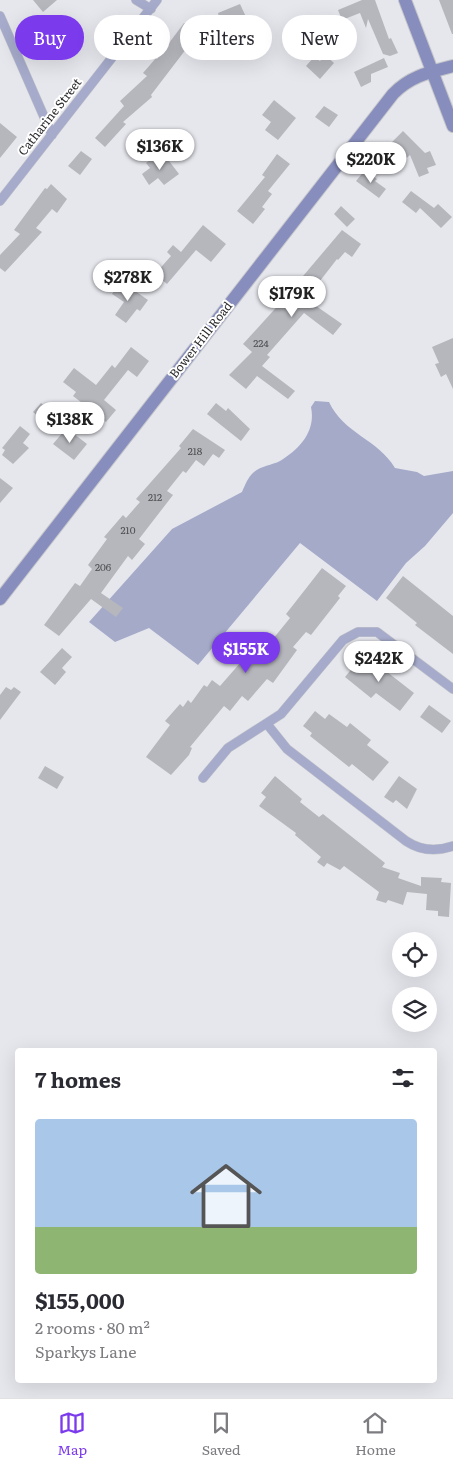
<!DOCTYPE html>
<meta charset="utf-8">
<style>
:root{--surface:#fff;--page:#f7f7f7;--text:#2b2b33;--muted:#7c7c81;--line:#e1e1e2;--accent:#7c3aed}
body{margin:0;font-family:Literata,serif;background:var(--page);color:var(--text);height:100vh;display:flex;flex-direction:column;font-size:19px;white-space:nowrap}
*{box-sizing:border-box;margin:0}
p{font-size:16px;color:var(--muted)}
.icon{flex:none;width:28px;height:28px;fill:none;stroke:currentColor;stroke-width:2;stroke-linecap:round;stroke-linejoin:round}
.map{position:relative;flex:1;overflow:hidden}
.sheet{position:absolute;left:15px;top:1048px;width:422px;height:335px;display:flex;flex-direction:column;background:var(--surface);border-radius:5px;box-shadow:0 5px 20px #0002}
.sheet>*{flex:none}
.top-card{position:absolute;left:15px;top:15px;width:424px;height:45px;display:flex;gap:10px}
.tools{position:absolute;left:392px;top:932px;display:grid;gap:10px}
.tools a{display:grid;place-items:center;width:45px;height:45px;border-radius:50%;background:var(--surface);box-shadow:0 5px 20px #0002;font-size:25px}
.price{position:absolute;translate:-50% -42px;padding:0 11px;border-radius:18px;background:#fff;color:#222;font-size:16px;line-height:32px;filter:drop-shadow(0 1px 2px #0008)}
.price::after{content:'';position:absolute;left:50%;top:30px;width:15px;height:11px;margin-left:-8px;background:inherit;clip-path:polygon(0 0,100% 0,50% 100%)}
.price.on{background:var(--accent);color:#fff}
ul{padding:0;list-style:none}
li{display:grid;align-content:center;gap:10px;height:265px;padding:0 20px}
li+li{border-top:1px solid var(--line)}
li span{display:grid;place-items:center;height:155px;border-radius:5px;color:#555}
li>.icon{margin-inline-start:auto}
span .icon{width:90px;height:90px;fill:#fffc;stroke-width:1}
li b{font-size:21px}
h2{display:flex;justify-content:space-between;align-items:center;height:60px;padding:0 20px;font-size:21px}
.tag{padding:0 18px;border-radius:22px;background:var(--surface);box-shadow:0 5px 20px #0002;font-size:18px;line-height:45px}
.tag.on{background:var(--accent);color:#fff}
.dock{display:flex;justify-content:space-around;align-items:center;height:70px;border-top:1px solid var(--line);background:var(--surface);font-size:14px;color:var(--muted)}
.dock a{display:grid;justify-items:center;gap:2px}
.dock .on{color:var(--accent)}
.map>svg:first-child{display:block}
.forest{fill:#a5aac9}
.building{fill:#b6b7bd}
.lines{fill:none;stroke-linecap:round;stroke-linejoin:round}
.street-casing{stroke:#c4c5ca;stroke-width:10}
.secondary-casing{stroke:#c4c5ca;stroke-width:14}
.street{stroke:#a6abcb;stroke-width:9}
.secondary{stroke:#878dbd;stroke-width:12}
.labels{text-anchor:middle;stroke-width:4;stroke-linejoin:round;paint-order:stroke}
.number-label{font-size:10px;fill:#4e4e51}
.street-label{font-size:12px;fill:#2b2b2d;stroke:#fff}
</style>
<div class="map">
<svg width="453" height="1398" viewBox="0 0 453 1398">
<rect width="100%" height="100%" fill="#e6e7ed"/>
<path class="forest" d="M315,401L329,402C344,434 378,439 395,468L417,472L424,476L453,471V513L425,546L406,563L377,601L300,543L198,665L149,628L115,642L89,622L172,529L242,492C245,485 248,477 254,472C261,466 272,465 280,461C300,449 316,431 311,407Z"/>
<path class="building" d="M33,0H57L43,12Z
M362,0H375L389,39L391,38L398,53L390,56L383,54L368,19L366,28L360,13L342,20L338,10Z
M439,0H453V34H452Z
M240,4L247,19L217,30L212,20L219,17L218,13Z
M184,23L195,32L190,38L193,40L151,95L152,97L123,122L126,124L105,147L95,138L124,106L120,101L147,76L143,73L156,58L157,59Z
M325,55L334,63L320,79L306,66L314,57L320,61Z
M384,58L388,67L371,74V82L361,87L354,72Z
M274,100L296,118L278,140L265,130L271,122L262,115Z
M324,106L338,115L329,127L315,117Z
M0,123L17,137L0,158Z
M403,131L425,153L430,151L436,165L427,168L429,173L419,177L410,155L403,161L388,146Z
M81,151L92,159L80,175L68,166Z
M277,154L290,164L268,191L272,194L262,207L265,209L253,224L237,211L265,177L262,175Z
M155,156L159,162L166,157L179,174L164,185L158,178L149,185L142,174L150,168L146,163Z
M365,170L377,179L375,181L386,189L379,198L356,181Z
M51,184L67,199L57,213L52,209L36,228L42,232L5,272L0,268V255L20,234L14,230L45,188L47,189Z
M411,191L434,208L438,204L452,217L441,228L420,208L416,213L402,202Z
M341,206L355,219L347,227L334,214Z
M203,225L226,244L211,262L196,250L167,284L155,274L171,256L167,252L173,245L181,252Z
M342,230L361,244L352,257L345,252L338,260L337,259L306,299L342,324L333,335L304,313L267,355L270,357L262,366L295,391L288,399L257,376L246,389L229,375L252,352L243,344L283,300L281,298L295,280L298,282Z
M121,281L148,300L140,311L137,309L126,323L115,315L124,302L112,294Z
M453,338V389L446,374L441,377L435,364L439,363L432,347Z
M131,347L149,361L137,377L128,370L104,400L116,410L106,422L102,419L96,426L88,419L94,412L73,396L76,392L63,382L74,368L96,385L112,365L115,368Z
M41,403L55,414L47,424L33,412Z
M216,403L226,411L228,408L250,429L241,441L207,414Z
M20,426L30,434L23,443L29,448L13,464L2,455L5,450L2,448Z
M193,429L225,450L219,458L213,454L204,466L196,460L186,473L183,471L167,491L173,495L139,539L145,544L132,560L128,556L101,593L123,608L116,617L91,599L59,636L44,625L75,583L80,586L92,569L88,565L107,539L104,537L123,515L126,518L140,502L136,499L181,448L179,446Z
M69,430L87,444L74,460L53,444L64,431Z
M0,478L13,488L0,503Z
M322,568L346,586L338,596L340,598L311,635L306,632L293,647L297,650L273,683L267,679L248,701L242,696L230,711L224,706L190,747L192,748L189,755L171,775L146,757L170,725L165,721L180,704L183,707L188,700L191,703L204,685L207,687L212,680L220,686L241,662L245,665L265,642L268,645L290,618L286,614Z
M403,576L453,616V654L415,625L417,623L386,598Z
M62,648L72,657L62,668L66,672L55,685L40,672Z
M364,654L414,693L400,711L376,693L371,698L345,677Z
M6,687L11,690L14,687L21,692L0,720V695Z
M429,705L451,721L442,733L420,717Z
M315,711L325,719L329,714L347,727L350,723L371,740L367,745L389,762L373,781L352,764L349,767L310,736L312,733L303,726Z
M45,766L64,777L57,789L38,778Z
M275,776L302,799L300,802L319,817L323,814L385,863L382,867L400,873L398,878L421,886V877L442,878L441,882L451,883L449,917L438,916V911L426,910L427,894L407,892L403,905L388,900L386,903L376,900L379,892L344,866L340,870L327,863L324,867L317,862L321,857L295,835L296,833L259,806L266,797L261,793Z
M399,776L417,789L407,809L396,800L393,803L384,797Z"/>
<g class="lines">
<g class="street-casing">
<path id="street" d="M136,0L151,9
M0,16L52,135
M0,201L157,0
M267,724L287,749L406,841C421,851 436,852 453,846
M203,778L228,748L281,714L343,640L358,632H377L453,689"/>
</g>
<g class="secondary-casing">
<path id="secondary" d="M405,0L453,126
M0,599L393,94C410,76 430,72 453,66"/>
</g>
<use href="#street" class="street"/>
<use href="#secondary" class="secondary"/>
</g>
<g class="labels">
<g class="number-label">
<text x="261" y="347">224</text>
<text x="195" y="455">218</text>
<text x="155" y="501">212</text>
<text x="128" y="534">210</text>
<text x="103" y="571">206</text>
</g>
<g class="street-label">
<text transform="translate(50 117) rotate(-52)" y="4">Catharine Street</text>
<text transform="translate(201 340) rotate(-52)" y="4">Bower Hill Road</text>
</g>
</g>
</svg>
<div class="tools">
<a><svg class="icon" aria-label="locate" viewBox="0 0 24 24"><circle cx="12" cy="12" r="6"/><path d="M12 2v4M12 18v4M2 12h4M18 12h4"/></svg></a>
<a><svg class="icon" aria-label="layers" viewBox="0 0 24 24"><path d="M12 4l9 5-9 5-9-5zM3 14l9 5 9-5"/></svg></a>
</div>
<b class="price" style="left:160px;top:171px">$136K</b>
<b class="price" style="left:371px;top:184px">$220K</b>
<b class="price" style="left:128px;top:302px">$278K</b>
<b class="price" style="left:292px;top:318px">$179K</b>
<b class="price" style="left:70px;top:444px">$138K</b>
<b class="price on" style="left:246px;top:674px">$155K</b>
<b class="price" style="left:379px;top:683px">$242K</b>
<div class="top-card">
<a class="tag on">Buy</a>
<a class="tag">Rent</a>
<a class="tag">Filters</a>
<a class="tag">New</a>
</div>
<section class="sheet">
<h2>7 homes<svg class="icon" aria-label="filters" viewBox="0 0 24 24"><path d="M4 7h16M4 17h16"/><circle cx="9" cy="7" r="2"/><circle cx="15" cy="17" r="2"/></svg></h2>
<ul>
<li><span style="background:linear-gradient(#a9c7e8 70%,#8fb573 0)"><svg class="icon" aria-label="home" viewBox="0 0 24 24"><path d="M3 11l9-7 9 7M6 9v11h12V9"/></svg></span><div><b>$155,000</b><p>2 rooms · 80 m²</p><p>Sparkys Lane</p></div></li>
</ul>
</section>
</div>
<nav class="dock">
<a class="on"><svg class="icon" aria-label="map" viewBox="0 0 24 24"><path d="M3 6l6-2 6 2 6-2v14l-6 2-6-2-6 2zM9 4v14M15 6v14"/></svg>Map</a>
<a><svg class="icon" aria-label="saved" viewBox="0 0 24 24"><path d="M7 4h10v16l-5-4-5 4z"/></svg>Saved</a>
<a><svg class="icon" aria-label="home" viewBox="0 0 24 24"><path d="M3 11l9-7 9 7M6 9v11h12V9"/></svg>Home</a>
</nav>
